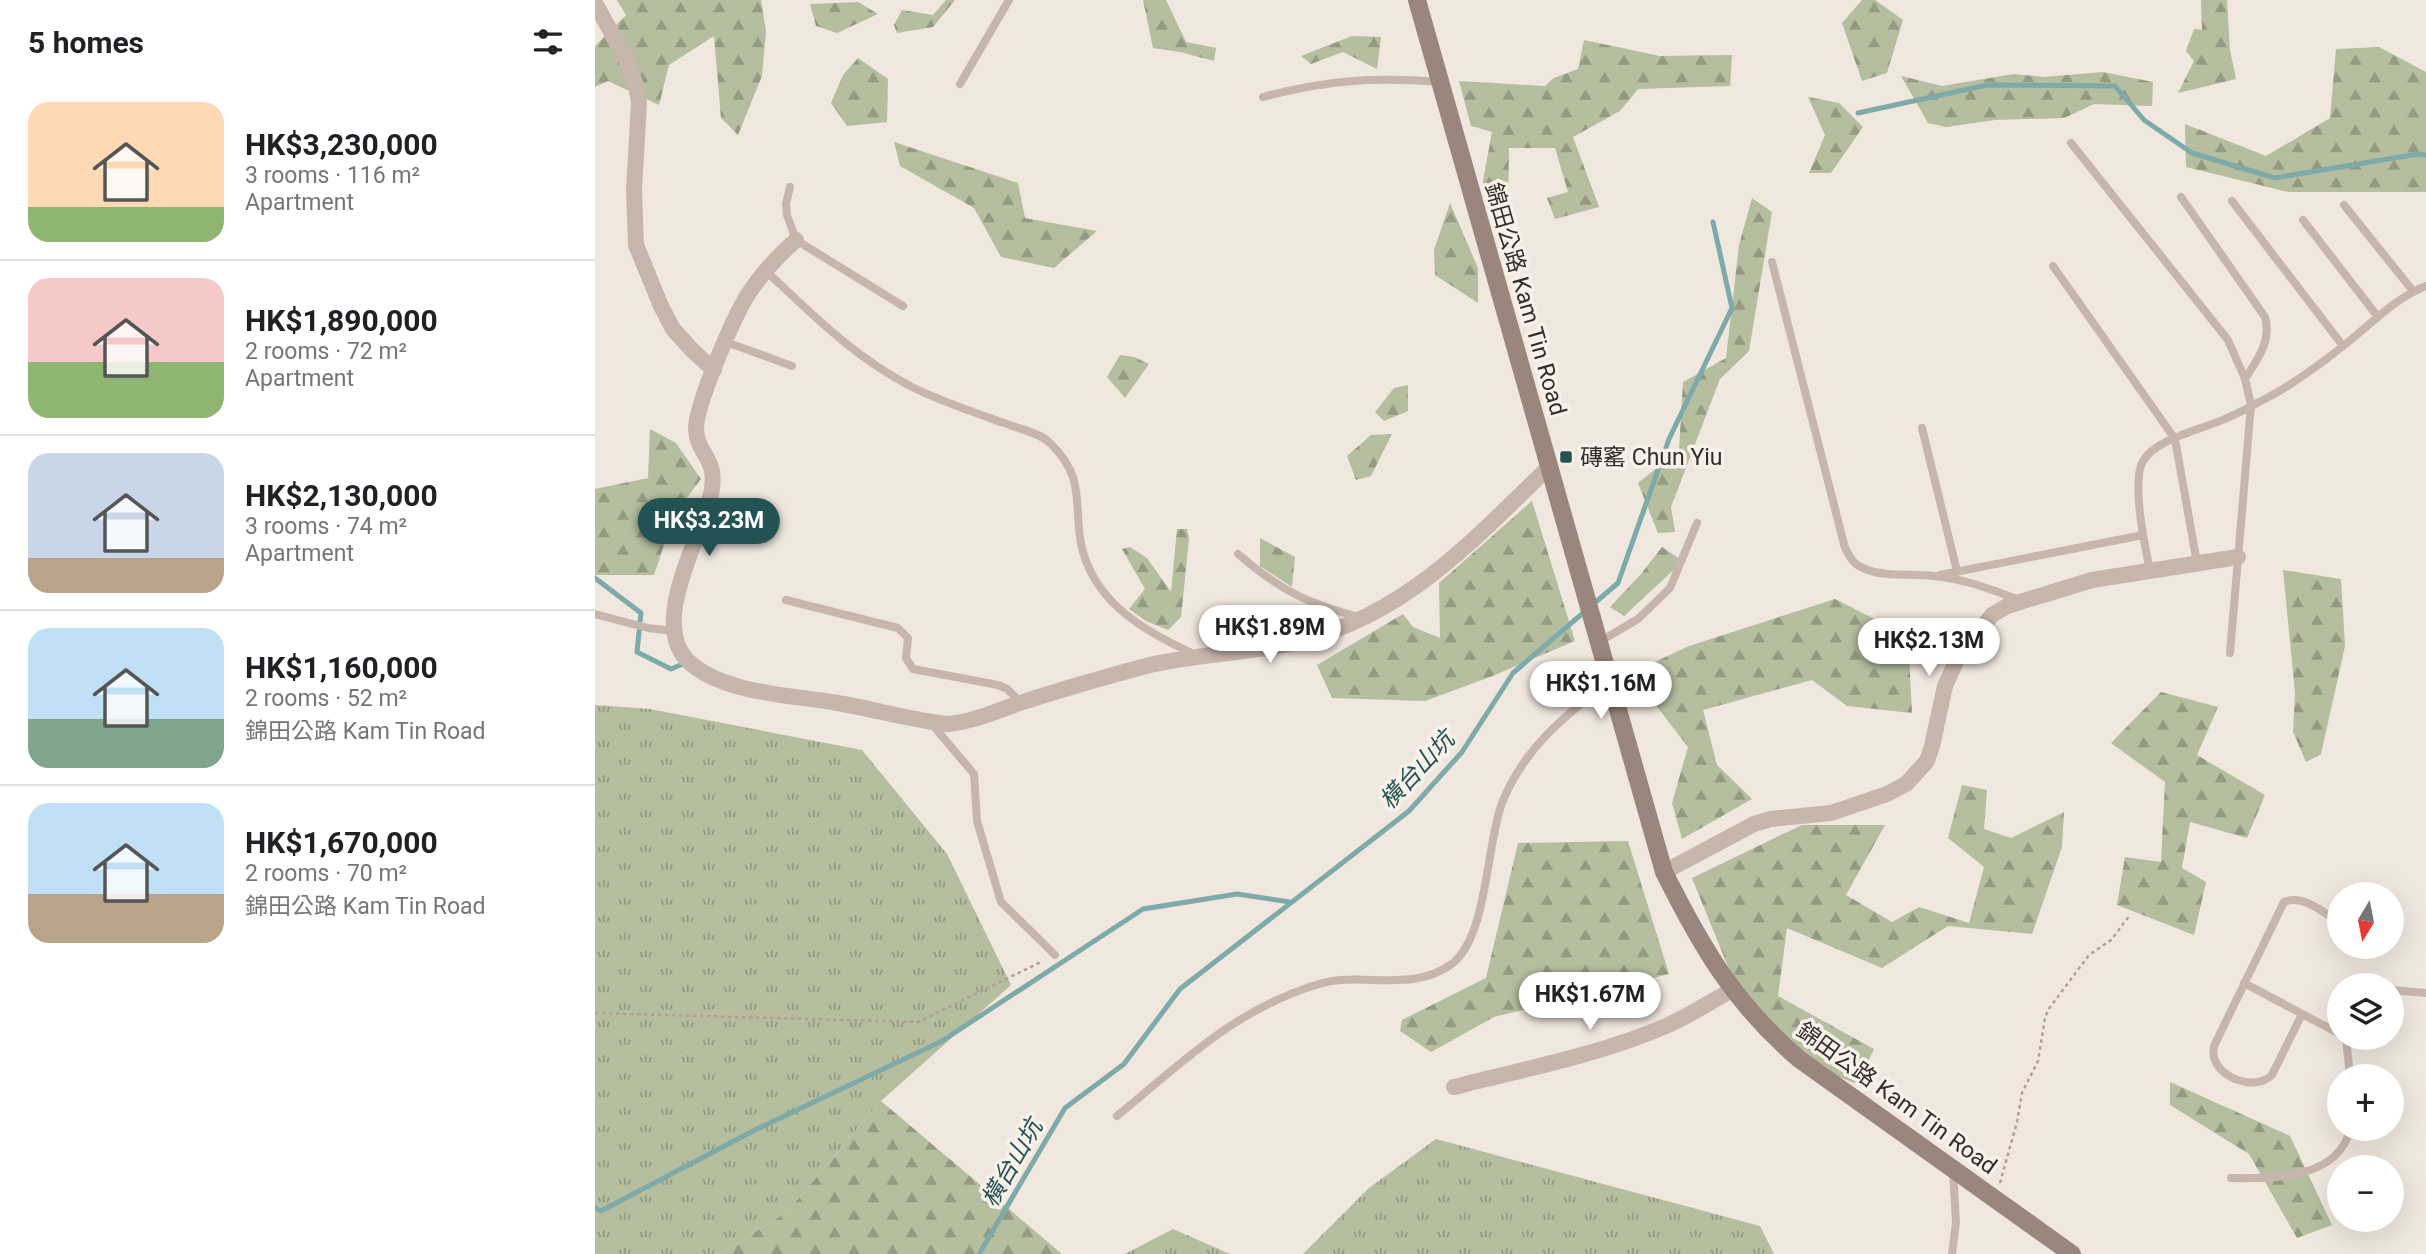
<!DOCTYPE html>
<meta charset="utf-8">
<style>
:root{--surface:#fff;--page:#f2f2f2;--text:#202124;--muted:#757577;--line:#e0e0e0;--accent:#235253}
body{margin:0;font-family:Roboto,"Noto Sans TC",sans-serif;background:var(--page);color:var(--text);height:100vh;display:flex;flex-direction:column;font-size:26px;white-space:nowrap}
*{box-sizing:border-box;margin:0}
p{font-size:23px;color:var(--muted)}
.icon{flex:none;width:38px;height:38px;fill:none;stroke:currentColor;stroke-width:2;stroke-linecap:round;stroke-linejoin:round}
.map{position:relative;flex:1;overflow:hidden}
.panel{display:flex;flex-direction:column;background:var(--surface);width:595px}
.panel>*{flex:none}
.needle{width:46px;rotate:190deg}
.buttons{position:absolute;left:1732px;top:882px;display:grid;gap:14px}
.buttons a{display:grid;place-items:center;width:77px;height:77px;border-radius:50%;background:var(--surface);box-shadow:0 7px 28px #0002;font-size:35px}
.price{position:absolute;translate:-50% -60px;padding:0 16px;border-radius:24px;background:#fff;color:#222;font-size:23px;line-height:46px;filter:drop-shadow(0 2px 4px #0008)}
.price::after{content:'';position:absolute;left:50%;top:42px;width:21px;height:16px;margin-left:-10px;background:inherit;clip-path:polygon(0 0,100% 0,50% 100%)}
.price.active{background:var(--accent);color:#fff}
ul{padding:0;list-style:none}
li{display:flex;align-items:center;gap:21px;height:175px;padding:0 28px}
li+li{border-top:2px solid var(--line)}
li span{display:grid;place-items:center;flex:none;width:196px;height:140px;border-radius:21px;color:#555}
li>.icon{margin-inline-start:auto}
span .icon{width:84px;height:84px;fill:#fffc;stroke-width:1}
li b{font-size:30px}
h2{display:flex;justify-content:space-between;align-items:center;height:84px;padding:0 28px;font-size:30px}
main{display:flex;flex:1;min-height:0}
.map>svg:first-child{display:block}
.grass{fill:url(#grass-tufts)}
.forest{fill:url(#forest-firs)}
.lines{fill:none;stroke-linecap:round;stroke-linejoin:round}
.stream{stroke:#7faaaa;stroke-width:5}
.path{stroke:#b3a095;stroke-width:2.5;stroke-dasharray:3.5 3.5;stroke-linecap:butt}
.lane{stroke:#c7b6ab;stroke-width:8}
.street{stroke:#c7b6ab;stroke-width:16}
.secondary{stroke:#9a867c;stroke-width:18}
.poi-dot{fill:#235253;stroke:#f8f1ea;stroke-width:2.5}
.labels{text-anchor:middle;stroke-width:7;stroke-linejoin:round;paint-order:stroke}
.street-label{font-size:23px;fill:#352d29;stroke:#f8f1ea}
.poi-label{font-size:23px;fill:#352d29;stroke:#f8f1ea;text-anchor:start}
.water-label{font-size:24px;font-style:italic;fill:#235253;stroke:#f8f1ea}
</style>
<main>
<section class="panel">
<h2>5 homes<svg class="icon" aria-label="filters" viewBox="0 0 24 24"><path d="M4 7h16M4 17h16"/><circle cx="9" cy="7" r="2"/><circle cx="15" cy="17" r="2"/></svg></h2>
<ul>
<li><span style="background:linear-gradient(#ffd9b3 75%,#8fb573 0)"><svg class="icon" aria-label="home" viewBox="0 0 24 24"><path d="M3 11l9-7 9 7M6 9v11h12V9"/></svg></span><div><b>HK$3,230,000</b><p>3 rooms · 116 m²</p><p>Apartment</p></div></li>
<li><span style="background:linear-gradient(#f6c9c9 60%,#8fb573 0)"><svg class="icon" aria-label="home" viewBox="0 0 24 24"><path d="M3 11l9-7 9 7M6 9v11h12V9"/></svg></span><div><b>HK$1,890,000</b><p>2 rooms · 72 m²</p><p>Apartment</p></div></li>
<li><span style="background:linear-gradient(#c9d6e8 75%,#b9a48a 0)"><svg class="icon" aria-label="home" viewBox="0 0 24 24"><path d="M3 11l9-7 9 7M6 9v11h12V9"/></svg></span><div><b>HK$2,130,000</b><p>3 rooms · 74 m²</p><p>Apartment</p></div></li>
<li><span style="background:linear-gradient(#bfe0f5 65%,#7fa58c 0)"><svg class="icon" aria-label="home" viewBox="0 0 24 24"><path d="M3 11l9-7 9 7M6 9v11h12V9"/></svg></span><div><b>HK$1,160,000</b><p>2 rooms · 52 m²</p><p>錦田公路 Kam Tin Road</p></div></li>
<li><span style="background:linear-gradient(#bfe0f5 65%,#b9a48a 0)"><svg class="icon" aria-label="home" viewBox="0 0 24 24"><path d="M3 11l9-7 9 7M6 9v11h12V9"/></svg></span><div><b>HK$1,670,000</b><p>2 rooms · 70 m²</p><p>錦田公路 Kam Tin Road</p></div></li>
</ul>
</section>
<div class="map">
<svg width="1831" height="1254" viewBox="0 0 1831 1254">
<defs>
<pattern id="grass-tufts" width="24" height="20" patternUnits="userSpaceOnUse" patternTransform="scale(1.75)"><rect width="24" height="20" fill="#b5be9f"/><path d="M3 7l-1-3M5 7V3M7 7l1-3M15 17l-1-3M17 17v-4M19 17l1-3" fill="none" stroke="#949b82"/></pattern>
<pattern id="forest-firs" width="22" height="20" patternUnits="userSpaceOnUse" patternTransform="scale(1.75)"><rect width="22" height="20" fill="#b5be9f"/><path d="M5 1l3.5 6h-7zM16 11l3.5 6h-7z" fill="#949b82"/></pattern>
</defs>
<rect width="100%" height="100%" fill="#f0e7de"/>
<path class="grass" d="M0,705L55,709L267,750L352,854L416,985L286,1101L192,1212L125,1254H0Z
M841,1139L1165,1226L1179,1254H708L774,1188Z
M578,1229L635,1254H530Z"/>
<path class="forest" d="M22,0H166L171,31L167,76L143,135L126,118L119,36L74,65L64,105L13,81L0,87V46L31,15Z
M351,0H360L338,27L302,33L299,25L307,10L338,15Z
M548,0H571L591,42L621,48L619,61L585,52L558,48Z
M1267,0H1280L1308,20L1292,73L1267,81L1247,23Z
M1606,0H1632L1635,50L1641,79L1583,93L1599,61L1591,51L1599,29L1607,30Z
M263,2L283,14L242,33L221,26L215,4Z
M757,36L786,37L782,69L748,52L716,64L706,56Z
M989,40L1065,56L1137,55L1135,86L1043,89L1025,111L978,137L1004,207L960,219L952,198L973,192L960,148H914L913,215L898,224L888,181L897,132L876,126L864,81L950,86L959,78L983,69Z
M1784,47L1831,72V192H1693L1591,167L1590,124L1671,156L1735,118L1741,49Z
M263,58L293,79L292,122L252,126L236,103L248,75Z
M1508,72L1558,82L1557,106L1499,104L1469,118L1400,120L1351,127L1333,123L1306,76L1347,86L1419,74L1449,77Z
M1213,97L1244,103L1268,127L1236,173H1214L1230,135Z
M299,142L423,183L430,218L502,231L459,268L406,257L379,208L305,166Z
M1157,198L1177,212L1154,351L1125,379L1076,507L1080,532L1063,533L1043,483L1084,450L1088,382L1131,358L1144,245Z
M855,203L883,268V303L840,275L839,250Z
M525,355L539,357L554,364L530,398L512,377Z
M813,385V411L789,421L780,412L799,388Z
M55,429L81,443L106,479L79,515L59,575H0V489L53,478Z
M797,434L776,476L761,480L752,456L776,435Z
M937,501L980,641L895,677L830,701L737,698L722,665L808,614L818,627L845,638L844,583Z
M582,529H592L594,539L586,617L573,630L551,621L534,609L550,589L527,549L535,547L552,558L576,592Z
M665,538L700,557L697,587L665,566Z
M1067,547L1088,561L1029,616L1015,607L1046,574Z
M1688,570L1746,579L1750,646L1726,754L1711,762L1698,732L1700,693Z
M1240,599L1313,636L1317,713L1252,706L1217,680L1108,710L1122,765L1157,799L1087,839L1077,803L1093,747L1036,673L1094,646Z
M1566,692L1623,707L1602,755L1670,795L1652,838L1595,822L1587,868L1611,882L1599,935L1522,905L1530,857L1566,862L1570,782L1516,743Z
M1367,785L1392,790L1389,829L1416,838L1469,812L1467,847L1437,934L1353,926L1287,968L1192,928L1183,996L1279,1049L1262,1084L1195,1057L1138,979L1097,878L1207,825H1290L1251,895L1297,922L1324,907L1374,923L1389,867L1353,838Z
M1033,841L1074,974L899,1017L836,1052L805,1031L807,1020L891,978L923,843Z
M1575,1082L1695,1136L1737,1225L1702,1238L1654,1154L1575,1105Z
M286,1101L467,1254H125L192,1212Z"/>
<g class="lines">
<path class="stream" d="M1263,113L1392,85L1520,86L1549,120L1597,153L1680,178L1823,154L1831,155
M0,578L46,613L42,652L76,669L90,663
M0,1208L6,1211L160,1130L347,1041L548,909L642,894L695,902
M384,1254L470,1108L529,1064L585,989L814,811L867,752L918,673L1023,583L1074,439L1137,308L1118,222"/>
<path class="path" d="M0,1013L323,1022L448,961
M1405,1183L1422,1122L1427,1093L1443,1061L1450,1018L1453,1010L1494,955L1516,940L1535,915"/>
<path class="lane" d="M365,84L414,0
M668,97C731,80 779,77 845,82
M1476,143L1633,340L1650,379L1656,405L1635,653
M195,187L191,204L192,215L201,240L308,306
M1586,197L1670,317C1677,341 1662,360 1650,379
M1637,201L1748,346
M1749,205L1818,291
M1708,220L1783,317
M1177,262L1250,548C1255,557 1258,564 1268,568C1290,578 1315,573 1339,576C1369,579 1396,589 1424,600
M1458,266L1580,439L1602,563
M172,272C219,316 259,357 317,387C347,402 381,413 412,424C425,429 445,433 455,443C485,472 481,492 484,530C490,598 546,630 601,655
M131,342L197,366
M1327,428L1362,571
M643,554C685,590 711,603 764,617
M1555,571C1550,546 1536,482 1548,461C1561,438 1609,429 1632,418C1644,413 1655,407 1666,401C1698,385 1730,361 1758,338C1781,319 1803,297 1831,286
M1345,575L1548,535
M191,600L303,628L313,638L311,658L318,669L403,685L412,689L426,702
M0,614L53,628L78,631
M1004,642L1043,619L1075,588L1102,523
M336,723L379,774L382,821L406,902L460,955
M1782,947L1788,950
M1649,983L1745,1034
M1797,990L1831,993
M1707,1014L1677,1075C1657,1095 1609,1072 1620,1044L1689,902C1709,894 1729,913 1745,923
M1751,1038L1755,1076
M522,1116C588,1062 640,1009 724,984C768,971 818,994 858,963C893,934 891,845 907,803C929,748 969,716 1015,681
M1636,1178C1677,1179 1744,1179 1755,1129
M1357,1254L1361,1223L1358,1170"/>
<path class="street" d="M0,3L31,59L41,85L44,103L39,190L41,245L66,306L78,329L98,351L119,370
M201,240C184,255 164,277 152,296C138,319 101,404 101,429C102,455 124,458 116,494C106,538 55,621 92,660C126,694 198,695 243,703C279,709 315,720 352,724C379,722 403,710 428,702C468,689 510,677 551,666C596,655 642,654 688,645C804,622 872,546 953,468
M1069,872L1159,824L1176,819L1236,813L1292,794L1311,784L1332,761L1337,746L1350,686L1364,655L1397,615L1412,606L1497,580L1643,557
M859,1087C929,1069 1004,1055 1071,1026C1094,1016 1115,1002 1137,990"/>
<path class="secondary" d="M822,0L1069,872C1107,948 1139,1003 1204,1059L1477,1254"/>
</g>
<rect class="poi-dot" x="964" y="450" width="14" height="14" rx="3.5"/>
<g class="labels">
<g class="street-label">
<text transform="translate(931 299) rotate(74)" y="8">錦田公路 Kam Tin Road</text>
<text transform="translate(1302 1098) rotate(36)" y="8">錦田公路 Kam Tin Road</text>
</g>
<g class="poi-label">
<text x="985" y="465">磚窰 Chun Yiu</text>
</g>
<g class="water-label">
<text transform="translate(822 770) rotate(-47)" y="8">橫台山坑</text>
<text transform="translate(417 1163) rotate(-60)" y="8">橫台山坑</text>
</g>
</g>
</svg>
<div class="buttons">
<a><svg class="needle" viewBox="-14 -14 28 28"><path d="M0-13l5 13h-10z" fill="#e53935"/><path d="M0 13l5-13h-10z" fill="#757577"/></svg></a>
<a><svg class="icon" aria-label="layers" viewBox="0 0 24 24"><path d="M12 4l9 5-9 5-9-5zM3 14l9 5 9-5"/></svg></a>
<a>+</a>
<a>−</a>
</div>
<b class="price active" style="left:114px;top:558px">HK$3.23M</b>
<b class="price" style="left:675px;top:665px">HK$1.89M</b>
<b class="price" style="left:1334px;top:678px">HK$2.13M</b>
<b class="price" style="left:1006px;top:721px">HK$1.16M</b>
<b class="price" style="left:995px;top:1032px">HK$1.67M</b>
</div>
</main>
